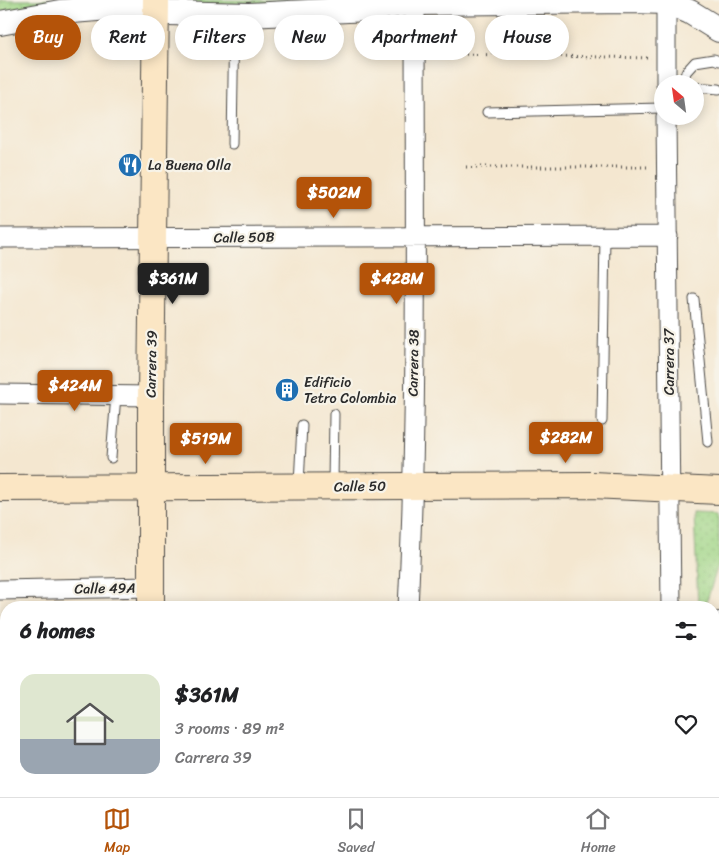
<!DOCTYPE html>
<meta charset="utf-8">
<style>
:root{--surface:#fff;--page:#f2f2f2;--text:#202124;--muted:#757577;--line:#e0e0e0;--accent:#b45309}
body{margin:0;font-family:Sriracha,sans-serif;background:var(--page);color:var(--text);height:100vh;display:flex;flex-direction:column;font-size:19px;white-space:nowrap}
*{box-sizing:border-box;margin:0}
p{font-size:16px;color:var(--muted)}
.icon{flex:none;width:28px;height:28px;fill:none;stroke:currentColor;stroke-width:2;stroke-linecap:round;stroke-linejoin:round}
.map{position:relative;flex:1;overflow:hidden}
.panel{position:absolute;left:0px;top:601px;width:720px;height:196px;display:flex;flex-direction:column;background:var(--surface);border-radius:20px 20px 0 0;box-shadow:0 2px 12px #0003}
.panel>*{flex:none}
.guide{position:absolute;left:15px;top:15px;width:690px;height:45px;display:flex;gap:10px}
.needle{width:32px;rotate:331deg}
.controls{position:absolute;left:654px;top:75px;display:grid;gap:10px}
.controls a{display:grid;place-items:center;width:50px;height:50px;border-radius:50%;background:var(--surface);box-shadow:0 2px 12px #0003;font-size:25px}
.price{position:absolute;translate:-50% -42px;padding:0 11px;border-radius:5px;background:var(--accent);color:#fff;font-size:16px;line-height:32px;filter:drop-shadow(0 1px 2px #0008)}
.price::after{content:'';position:absolute;left:50%;top:30px;width:15px;height:11px;margin-left:-8px;background:inherit;clip-path:polygon(0 0,100% 0,50% 100%)}
.price.selected{background:#222;color:#fff}
ul{padding:0;list-style:none}
li{display:flex;align-items:center;gap:15px;height:125px;padding:0 20px}
li+li{border-top:1px solid var(--line)}
li span{display:grid;place-items:center;flex:none;width:140px;height:100px;border-radius:15px;color:#555}
li>.icon{margin-inline-start:auto}
span .icon{width:60px;height:60px;fill:#fffc;stroke-width:1}
li b{font-size:21px}
h2{display:flex;justify-content:space-between;align-items:center;height:60px;padding:0 20px;font-size:21px}
.pill{padding:0 18px;border-radius:22px;background:var(--surface);box-shadow:0 2px 12px #0003;font-size:18px;line-height:45px}
.pill.selected{background:var(--accent);color:#fff}
.tabs{display:flex;justify-content:space-around;align-items:center;height:70px;border-top:1px solid var(--line);background:var(--surface);font-size:14px;color:var(--muted)}
.tabs a{display:grid;justify-items:center;gap:2px}
.tabs .selected{color:var(--accent)}
.map>svg:first-child{display:block}
.grass{fill:url(#grass-dots);stroke:#658058}
.lines{fill:none;stroke-linecap:round;stroke-linejoin:round}
.service-casing{stroke:#494744;stroke-width:11}
.pedestrian-casing{stroke:#494744;stroke-width:16}
.minor-casing{stroke:#494744;stroke-width:21}
.tertiary-casing{stroke:#494744;stroke-width:26}
.secondary-casing{stroke:#494744;stroke-width:28}
.path{stroke:#494744;stroke-width:3;stroke-dasharray:1 4;stroke-linecap:butt}
.service{stroke:#fff;stroke-width:9}
.pedestrian{stroke:#fff;stroke-width:14}
.minor{stroke:#fff;stroke-width:19}
.tertiary{stroke:#fff;stroke-width:24}
.secondary{stroke:#fbe6c4;stroke-width:26}
.tram{stroke:#2b2b2b;stroke-width:1}
.labels{text-anchor:middle;stroke-width:4.5;stroke-linejoin:round;paint-order:stroke}
.poi-label{font-size:14px;fill:#2b2b2b;stroke:#f7f3e8;text-anchor:start}
.street-label{font-size:14px;fill:#2b2b2b;stroke:#f7f3e8}
</style>
<div class="map">
<svg width="719" height="797" viewBox="0 0 719 797">
<defs>
<pattern id="grass-dots" width="8" height="8" patternUnits="userSpaceOnUse" patternTransform="scale(1.25)"><rect width="8" height="8" fill="#9fd586"/><path d="M2 2h.1M6 6h.1" fill="none" stroke="#89b774" stroke-width="1.8" stroke-linecap="round"/></pattern>
</defs>
<rect width="100%" height="100%" fill="#f7f3e8"/>
<filter id="ink" filterUnits="userSpaceOnUse"><feTurbulence type="fractalNoise" baseFrequency=".02" numOctaves="2"/><feDisplacementMap in="SourceGraphic" scale="10" xChannelSelector="R" yChannelSelector="G"/><feConvolveMatrix kernelMatrix="1 2 1 2 8 2 1 2 1" color-interpolation-filters="sRGB"/></filter>
<filter id="wash" filterUnits="userSpaceOnUse"><feTurbulence type="fractalNoise" baseFrequency=".0096" numOctaves="4" result="noise"/><feDisplacementMap in="SourceGraphic" scale="20" xChannelSelector="R" yChannelSelector="G"/><feGaussianBlur stdDeviation="1.12" result="paint"/><feColorMatrix in="noise" values="0 0 0 0 0 0 0 0 0 0 0 0 0 0 0 0 0 1.4 0 .05"/><feComposite in="paint" operator="in"/></filter>
<g filter="url(#wash)">
<rect width="100%" height="100%" fill="#f4e7d0"/>
<path class="grass" d="M0,0H136L0,16Z
M175,0H349L174,6Z
M694,513L719,514V562L705,607H698Z"/>
</g>
<g filter="url(#ink)">
<g class="lines">
<g class="service-casing">
<path id="service" d="M683,84L686,72L695,62L714,59L719,61
M695,87L719,89
M487,112L662,108
M232,144L234,15
M694,299L708,442
M602,421L605,236
M111,458L116,395
M333,483L334,414
M299,484L302,425"/>
</g>
<g class="pedestrian-casing">
<path id="pedestrian" d="M714,724L719,725
M0,747H6
M714,749L719,748
M0,775H6"/>
</g>
<g class="minor-casing">
<path id="minor" d="M666,2V84
M666,116L671,608
M0,238L668,236
M0,394L151,396
M0,590L151,587
M408,608C418,407 415,204 415,3L413,0
M714,705L719,698
M401,791V797"/>
</g>
<g class="tertiary-casing">
<path id="tertiary" d="M0,23L60,12L134,6L168,13L249,15L368,9L415,3L633,1L666,2L690,12L719,30
M714,644L719,624
M660,797L662,791"/>
</g>
<g class="secondary-casing">
<path id="secondary" d="M0,488L592,485L719,491
M151,608V396L156,0
M148,797V791"/>
</g>
<path class="path" d="M456,54L651,58
M466,167H650"/>
<use href="#service" class="service"/>
<use href="#pedestrian" class="pedestrian"/>
<use href="#minor" class="minor"/>
<use href="#tertiary" class="tertiary"/>
<use href="#secondary" class="secondary"/>
<path class="tram" d="M714,738H719
M0,756H6"/>
</g>
</g>
<defs>
<g id="restaurant-disc" transform="scale(1.25)"><circle r="9.5" fill="#1f6fb2" stroke="#f7f3e8"/><path d="M-5-6h1v4h1v-4h1v4h1v-4h1v5L-1.5 .5V6h-2V.5L-5-1ZM5-6V6H3V1.5H1.5Q1.5-4 5-6Z" fill="#fff"/></g>
<g id="building-disc" transform="scale(1.25)"><circle r="9.5" fill="#1f6fb2" stroke="#f7f3e8"/><path d="M-4-6H4V6H1V3H-1V6H-4ZM-2.5-4.3h1.7v1.8h-1.7ZM.8-4.3h1.7v1.8H.8ZM-2.5-1h1.7V.8h-1.7ZM.8-1h1.7V.8H.8Z" fill="#fff"/></g>
</defs>
<g fill-rule="evenodd">
<use href="#restaurant-disc" x="130" y="165"/>
<use href="#building-disc" x="287" y="390"/>
</g>
<g class="labels">
<g class="poi-label">
<text x="148" y="170">La Buena Olla</text>
<text x="304" y="387">Edificio<tspan x="304" dy="16">Tetro Colombia</tspan></text>
</g>
<g class="street-label">
<text transform="translate(244 237) rotate(-1)" y="5">Calle 50B</text>
<text transform="translate(669 362) rotate(-90)" y="5">Carrera 37</text>
<text transform="translate(413 363) rotate(-89)" y="5">Carrera 38</text>
<text transform="translate(151 364) rotate(-89)" y="5">Carrera 39</text>
<text transform="translate(360 486) rotate(-1)" y="5">Calle 50</text>
<text transform="translate(105 588) rotate(-1)" y="5">Calle 49A</text>
</g>
</g>
</svg>
<div class="controls">
<a><svg class="needle" viewBox="-14 -14 28 28"><path d="M0-13l5 13h-10z" fill="#e53935"/><path d="M0 13l5-13h-10z" fill="#757577"/></svg></a>
</div>
<b class="price" style="left:334px;top:219px">$502M</b>
<b class="price selected" style="left:173px;top:305px">$361M</b>
<b class="price" style="left:397px;top:305px">$428M</b>
<b class="price" style="left:75px;top:412px">$424M</b>
<b class="price" style="left:566px;top:464px">$282M</b>
<b class="price" style="left:206px;top:465px">$519M</b>
<div class="guide">
<a class="pill selected">Buy</a>
<a class="pill">Rent</a>
<a class="pill">Filters</a>
<a class="pill">New</a>
<a class="pill">Apartment</a>
<a class="pill">House</a>
</div>
<section class="panel">
<h2>6 homes<svg class="icon" aria-label="filters" viewBox="0 0 24 24"><path d="M4 7h16M4 17h16"/><circle cx="9" cy="7" r="2"/><circle cx="15" cy="17" r="2"/></svg></h2>
<ul>
<li><span style="background:linear-gradient(#dfe7d0 65%,#9aa5b1 0)"><svg class="icon" aria-label="home" viewBox="0 0 24 24"><path d="M3 11l9-7 9 7M6 9v11h12V9"/></svg></span><div><b>$361M</b><p>3 rooms · 89 m²</p><p>Carrera 39</p></div><svg class="icon" aria-label="heart" viewBox="0 0 24 24"><path d="M12 20l-8-8c-3-5 5-10 8-4 3-6 11-1 8 4z"/></svg></li>
</ul>
</section>
</div>
<nav class="tabs">
<a class="selected"><svg class="icon" aria-label="map" viewBox="0 0 24 24"><path d="M3 6l6-2 6 2 6-2v14l-6 2-6-2-6 2zM9 4v14M15 6v14"/></svg>Map</a>
<a><svg class="icon" aria-label="saved" viewBox="0 0 24 24"><path d="M7 4h10v16l-5-4-5 4z"/></svg>Saved</a>
<a><svg class="icon" aria-label="home" viewBox="0 0 24 24"><path d="M3 11l9-7 9 7M6 9v11h12V9"/></svg>Home</a>
</nav>
